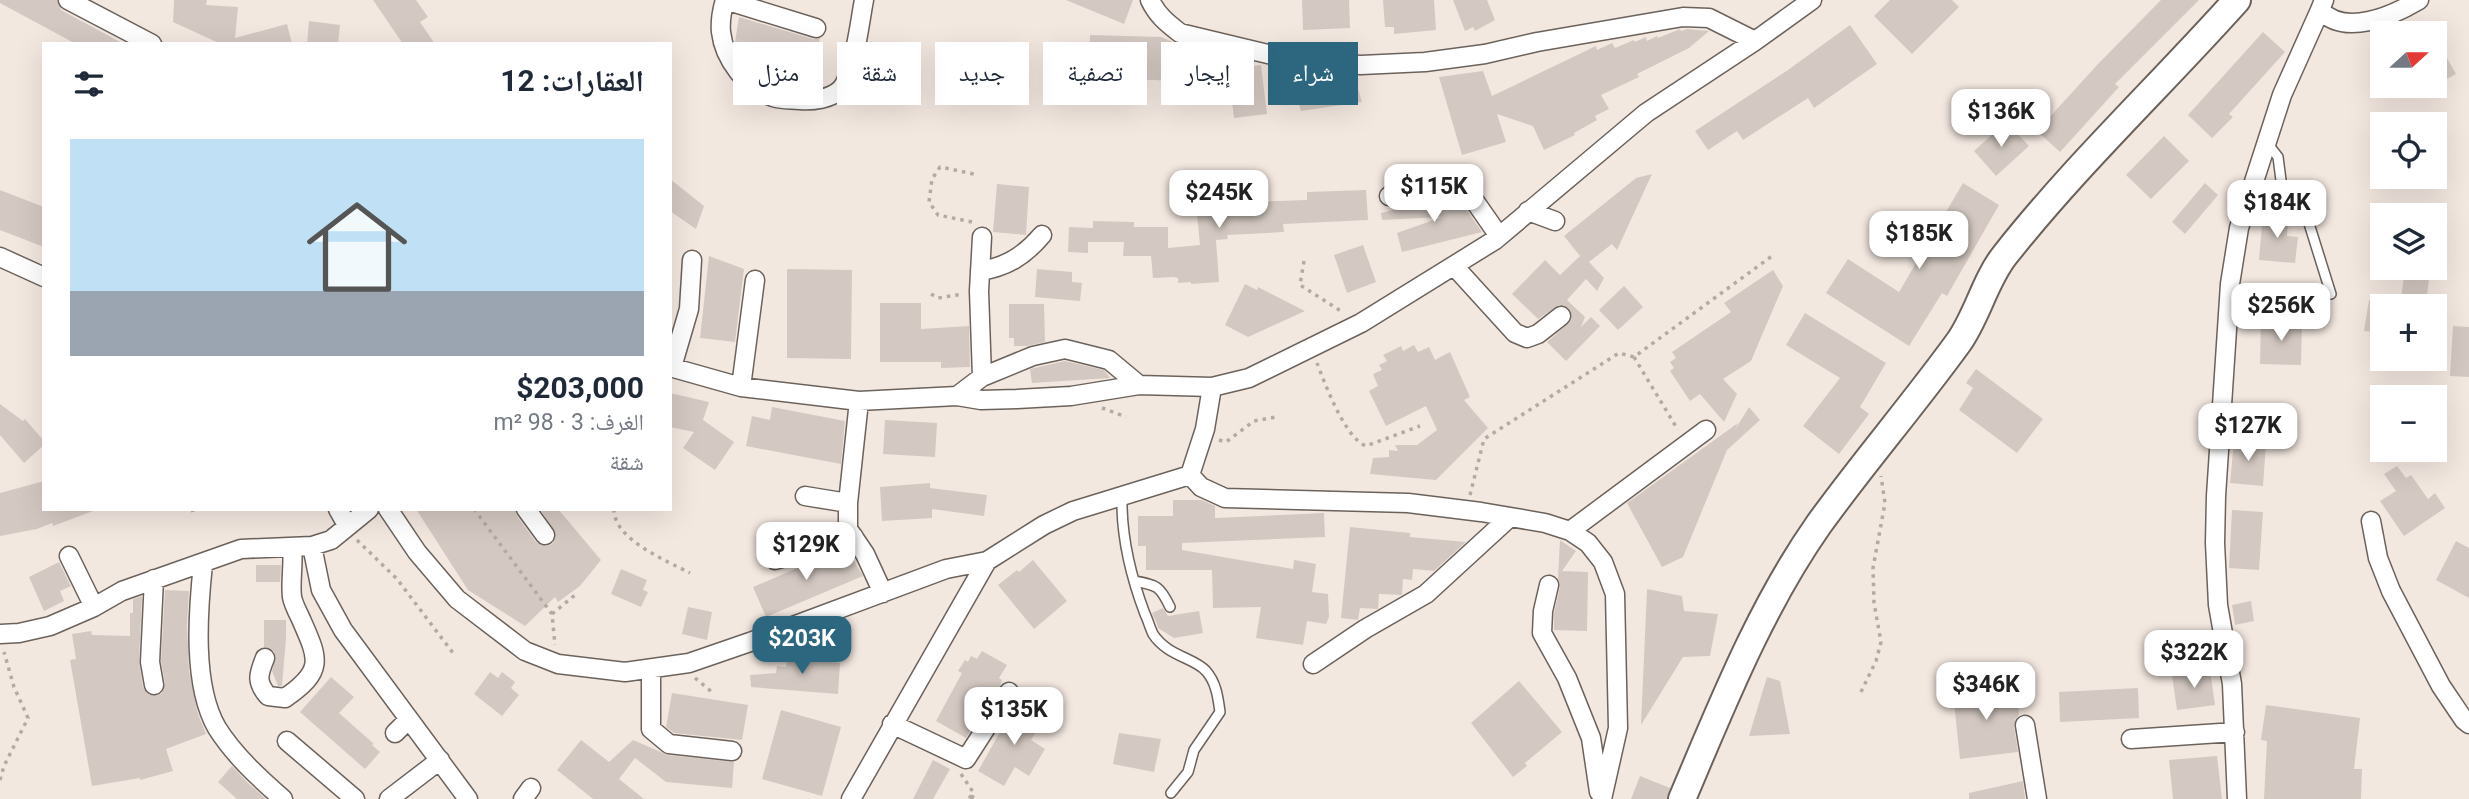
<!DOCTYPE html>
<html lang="ar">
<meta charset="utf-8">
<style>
:root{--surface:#fff;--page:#f2f2f3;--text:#1f2937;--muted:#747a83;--line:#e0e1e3;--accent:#2c677f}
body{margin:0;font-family:Roboto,"Noto Naskh Arabic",sans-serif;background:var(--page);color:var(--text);direction:rtl;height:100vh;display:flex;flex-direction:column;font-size:26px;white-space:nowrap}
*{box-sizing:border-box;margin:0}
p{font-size:23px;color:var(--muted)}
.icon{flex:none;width:38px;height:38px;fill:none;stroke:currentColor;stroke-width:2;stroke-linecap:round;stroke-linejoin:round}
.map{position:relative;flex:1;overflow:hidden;direction:ltr}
.details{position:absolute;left:42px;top:42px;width:630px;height:469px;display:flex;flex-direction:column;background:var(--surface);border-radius:0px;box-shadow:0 7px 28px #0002;direction:rtl}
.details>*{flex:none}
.banner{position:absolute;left:693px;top:42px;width:665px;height:63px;direction:rtl;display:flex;gap:14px}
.needle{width:46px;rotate:69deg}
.tools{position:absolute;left:2370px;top:21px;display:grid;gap:14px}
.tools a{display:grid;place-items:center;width:77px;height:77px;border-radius:0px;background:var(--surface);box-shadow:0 7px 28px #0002;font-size:35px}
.price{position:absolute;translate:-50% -60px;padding:0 16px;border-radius:14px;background:#fff;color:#222;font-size:23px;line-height:46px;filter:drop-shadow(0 2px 4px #0008)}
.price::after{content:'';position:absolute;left:50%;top:42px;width:21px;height:16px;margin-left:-10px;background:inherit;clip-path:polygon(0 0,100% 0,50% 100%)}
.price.current{background:var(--accent);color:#fff}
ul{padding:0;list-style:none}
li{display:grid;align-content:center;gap:14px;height:371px;padding:0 28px}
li+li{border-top:2px solid var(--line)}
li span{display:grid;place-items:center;height:217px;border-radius:0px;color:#555}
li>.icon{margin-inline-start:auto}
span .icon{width:126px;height:126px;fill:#fffc;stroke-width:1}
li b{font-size:30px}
h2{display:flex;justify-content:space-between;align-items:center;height:84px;padding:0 28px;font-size:30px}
.pill{padding:0 24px;border-radius:0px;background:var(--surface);box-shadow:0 7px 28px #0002;font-size:24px;line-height:63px}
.pill.current{background:var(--accent);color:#fff}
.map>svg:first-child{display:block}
.building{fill:#d4c9c2}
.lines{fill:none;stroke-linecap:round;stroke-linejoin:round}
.service-casing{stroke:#6b625b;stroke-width:12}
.minor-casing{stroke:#6b625b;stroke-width:21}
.secondary-casing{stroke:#6b625b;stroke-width:30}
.path{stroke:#b3aaa3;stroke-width:3.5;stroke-dasharray:3.5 5;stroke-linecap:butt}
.service{stroke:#fff;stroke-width:9}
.minor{stroke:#fff;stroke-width:18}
.secondary{stroke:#fff;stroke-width:26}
</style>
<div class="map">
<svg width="2469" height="799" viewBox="0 0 2469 799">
<rect width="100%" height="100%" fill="#f3e8e0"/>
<path class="building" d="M0,0H57L61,10L124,44H76L0,3Z
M174,0H207L206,5L238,7L235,38L287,24L292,44H221L173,22Z
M373,0H416L428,17L420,22L435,44H403Z
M1066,0H1133L1124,24Z
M1302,0H1349L1350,28L1303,30Z
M1383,0H1434L1436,30L1394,34V27H1385Z
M1453,0H1487L1495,20L1475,31L1473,27L1465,31Z
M1890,0H1952L1959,7L1912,54L1874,16Z
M2161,0H2199L2115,84L2119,87L2060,152L2037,131L2098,64Z
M739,17L813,39L820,38L814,71L748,58L750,49L736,46L735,42Z
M309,21L340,25L338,44H307Z
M1850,25L1877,64L1814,108L1808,98L1743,140L1737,131L1708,150L1695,131L1788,70Z
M1680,29L1681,31L1687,29L1709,31L1689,48L1637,74L1639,77L1601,95L1609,109L1595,116L1597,120L1574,133L1575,135L1544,150L1533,126L1497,114L1506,142L1462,155L1439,77L1483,71L1492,96L1596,46L1597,50L1612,43L1615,48L1634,40L1635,42L1646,37L1647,41L1657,36L1658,38Z
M2263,32L2285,52L2229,114L2233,117L2212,138L2188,115Z
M1090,35L1161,37L1180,45V56H1186L1185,61L1228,56L1233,57L1234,68L1261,65L1267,114L1234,118L1231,93L1209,96L1208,84L1202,85V82L1128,79V71L1089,69Z
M2434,35L2456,74L2434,86Z
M1288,71L1354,76L1362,102L1301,111Z
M2006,122L2029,146L1996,176L1974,151Z
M2164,136L2189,161L2151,199L2126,175Z
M1652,174L1617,250L1612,244L1589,262L1604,278L1597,291L1586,279L1567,300L1585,317L1581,327L1591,317L1600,326L1566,361L1547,342L1571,321L1572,315L1569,309L1559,305L1538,319L1512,294L1545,260L1560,275L1580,256L1564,236L1636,178Z
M670,179L704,206L696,229L670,211Z
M1963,183L1999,205L1947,296L1942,293L1909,346L1826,293L1848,259L1899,292Z
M2205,183L2218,195L2185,234L2172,222Z
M997,184L1029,187L1026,235L993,232Z
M0,190L44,207V247L0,230Z
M1366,190L1368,220L1283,224L1284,232L1227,235L1228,239L1216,240L1219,282L1191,284V282L1178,283V278L1174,277L1153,278L1151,256H1123L1124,242H1088V253L1068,252L1069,227L1093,228V221L1134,222V227H1168V248L1200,245L1195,194L1223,191L1224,203L1307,200V192Z
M1461,202L1482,232L1402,252L1397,233L1442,217L1382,220L1381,213L1411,206Z
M2263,214L2288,216L2287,236L2298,237L2295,263L2259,260Z
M1363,245L1376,282L1347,293L1334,255Z
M709,256L744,269L735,342L700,338Z
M2405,268L2430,271L2426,304L2419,303L2418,306H2400Z
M787,269L852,270L851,359L787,358Z
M1037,269L1072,272V282L1082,283L1080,301L1035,297Z
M1773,270L1783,286L1751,361L1723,379L1737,394L1724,422L1700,394L1690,401L1670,371L1674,368L1670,362L1676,358L1672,352L1731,312L1724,303Z
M1245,284L1257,290L1258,287L1305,311L1248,337L1225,325Z
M1624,286L1643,307L1618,330L1599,310Z
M2369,300L2382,301V333L2364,331Z
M880,303H921V329L969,326L970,367L941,368V362H880Z
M1009,304H1044L1045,342L1027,346H1014V338H1009Z
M1805,313L1886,363L1860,407L1869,414L1839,454L1803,426L1840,378L1786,345Z
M2261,320L2302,321L2301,365L2260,364Z
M2453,326L2469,327V377L2450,376Z
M1414,345L1418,352L1429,347L1435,360L1450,352L1470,397L1464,400L1488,428L1436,480L1370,474L1373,458L1389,457V450L1398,451L1395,445H1417L1437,430L1426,406L1386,426L1369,391L1378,386L1373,374L1382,370L1379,365L1387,361L1383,355L1401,346L1403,351Z
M1065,361L1104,370L1110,378L1032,383L1030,369Z
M1976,369L2043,419L2017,453L1959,410L1973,388L1966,383Z
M670,393L709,402L703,420L734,442L715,470L683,448L694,432L670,427Z
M0,404L23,421L25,419L44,441V445L24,463L0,435Z
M772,407L845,421L841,464L746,446L752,416L770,420Z
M1749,407L1760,420L1727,450L1683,557L1662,567L1627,503L1738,423L1735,430Z
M885,420L937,423L935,457L883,454Z
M2234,441L2266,443L2263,486L2230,483Z
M2397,466L2406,478L2411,475L2428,499L2435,493L2445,508L2404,536L2380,501L2396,491L2384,474Z
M44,481V509L93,511L53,526L52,523L37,529L0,536V493Z
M930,483V488L987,495L984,516L932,509V518L882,521L880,487Z
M1173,500H1202L1215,506V518L1324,513L1325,537L1182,543V550L1293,569L1294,560L1316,564L1312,592L1328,594L1329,617L1326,624L1307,621L1303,645L1256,638L1261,607L1213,608L1212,570H1146V546H1138V516H1173Z
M416,509H515L517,516L536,542L546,546L552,544L556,533L540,509H558L601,560L580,586L558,602L555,597L525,626L468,590Z
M2232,510L2263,512L2259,570L2229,568Z
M1350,527L1410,533V537L1466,542L1434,571L1413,569L1412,580L1403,579L1402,595L1379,594L1378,609L1360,608L1358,620L1341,618Z
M1560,540L1576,551L1562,571L1588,572L1587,631L1554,630V613L1560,587L1558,578Z
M2456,541L2469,548V598L2436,580Z
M848,551L863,576L766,617L753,587L816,560Z
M1033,560L1067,601L1034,629L998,585L1017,570L1019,572Z
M59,562L71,586L60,591L64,601L44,611L29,577Z
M256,565H281L280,582H256Z
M621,569L647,580L643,590L648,592L641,607L611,594Z
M1647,589L1682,596L1684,611L1718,614L1710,656L1683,657L1641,725Z
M165,590L189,591L187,625L189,671L198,714L206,734L166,749L173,771L140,780V778L92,786L70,660L76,659L72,634L91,631L92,635L130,636V613H133V599L142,596L139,662L143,687L149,695L161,694L165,684L161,661Z
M2251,601L2254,621L2235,625L2232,605Z
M688,607L712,612L707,640L682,634Z
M1163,608L1168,616L1199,611L1203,633L1174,638L1158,628L1157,624L1152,613Z
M264,620H286V638L282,686H278L272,671L276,657L274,652L264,647Z
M982,651L1007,665L999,678L1002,680L1000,686L996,692L992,690L966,738L936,721L962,673L958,671L965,660L968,662L971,656L977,659Z
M788,654L830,657V662L840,663L838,694L751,687L750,675L776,673L777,666L786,667Z
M2210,670L2215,705L2177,710L2172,675Z
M490,672L498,678L502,672L515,682L511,688L519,695L502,716L474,694Z
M331,677L354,697L339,713L374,744L372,745L380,752L365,769L300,712Z
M1767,677L1780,681L1790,734L1749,736Z
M1519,681L1562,732L1525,763L1527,766L1513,777L1471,723Z
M2016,686L2019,715L2015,720L2014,726L2018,752L1960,759L1953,693Z
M2138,688L2139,718L2060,722L2059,692Z
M672,693L748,705L742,740L674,733L666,727Z
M1017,702L1033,711L1030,717L1041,723L1031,740L1045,749L1029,776L1015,767L1004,786L978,771Z
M2266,705L2360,718L2354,769H2362L2361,799H2264L2267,741L2261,740Z
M781,710L841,727L822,796L762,779Z
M1119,733L1161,739L1154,772L1113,764Z
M581,740L609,762L633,740L668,755L734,762L732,788L666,782L635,758L619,779L644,799H593L557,770Z
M2217,756L2222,799H2173L2169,760Z
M933,760L950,769L933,799H913Z
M232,766L248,783L266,799H237L218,782Z
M1640,776L1670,788L1667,799H1631Z
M2023,781L2025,799H1969V793Z"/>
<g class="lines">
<g class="service-casing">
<path id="service" d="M2267,143L2278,157L2282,188L2302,201L2331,294
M1122,496C1121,536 1131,577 1145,614C1148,620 1150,628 1153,634C1167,656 1195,658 1206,671C1216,682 1218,697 1220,712L1194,750L1188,772L1171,793
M1134,581C1157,585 1160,586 1170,607"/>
</g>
<g class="minor-casing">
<path id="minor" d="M68,0L152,44
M725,0C722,10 720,21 721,32C724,59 747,89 773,97C781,100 791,99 800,100C813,101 831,99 841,89C854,75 860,20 864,0
M725,0L816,28
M1150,0C1157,15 1167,23 1180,33L1301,62L1361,65L1425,62L1485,54L1537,42L1683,17L1709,18L1755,41
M2324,0L2320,10C2345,37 2392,16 2419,0
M1389,196L1467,190L1499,236
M1528,211L1555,221
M982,237L979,291L982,377
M0,257L44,277
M1454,266L1515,333L1527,338L1538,334L1561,316
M980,271C1007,267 1025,255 1042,235
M670,367L741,387L859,401L957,396L981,400L1017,399L1071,396L1139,385L1212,387L1249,378L1361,323L1495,240L1646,113L1755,41L1812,0
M672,367L689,309L692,260
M741,387L755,280
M957,396L982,377L1033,356L1065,349L1109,360L1139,385
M859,401L848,503V529L865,554L883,593
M1190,475L1201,487L1225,498L1408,503L1481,512L1545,523L1570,531L1588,543L1603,562L1615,594L1618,728L1602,799
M1190,475L1205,429L1212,387
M805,496L848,503
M338,509L347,525
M388,509L417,552L457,599L525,651L558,664L625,672L689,663L750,642L946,569L987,561L1044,525L1073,511L1190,475
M526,509L545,535
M2371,521L2378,558L2391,591L2441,686L2464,720L2469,724
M1570,531L1706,430
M312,546L321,590L343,630L468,799
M69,556L94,607
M775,560L854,537
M203,564C198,611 192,685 217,728C234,755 259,778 283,799
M1549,585L1543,611L1542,633L1567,678L1591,738L1599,792
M0,634L19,633L50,626L94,607L122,591L241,549L312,546L331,540L369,509
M265,658C258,675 256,682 268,696L285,698C326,670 318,658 300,617C297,611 293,603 292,597C290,581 294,564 292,548
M1313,664L1365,629L1426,594L1510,517
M651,669V729L669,744L732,751
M154,685L150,662L154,579
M892,724L966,759L1009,692
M2025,725L2037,799
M395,733L409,719
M2131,739L2235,732
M287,741L355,799
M389,799L440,760
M523,799L531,788
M851,799L987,561
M2237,799L2232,684L2218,605L2215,543L2216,496L2230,284L2239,228L2282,95L2320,10"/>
</g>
<g class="secondary-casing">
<path id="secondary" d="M1682,799C1722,705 1760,608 1819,524C1863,463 1913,405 1958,343C1977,317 1985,280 2005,255C2076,165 2161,85 2237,0"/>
</g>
<path class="path" d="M972,222L938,215L929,202L932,179L940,167L974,174
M1304,261L1300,285L1344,313
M931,294L938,298L963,294
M1634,357L1678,430
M1317,363C1325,384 1345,438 1366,446L1420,426
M1102,408L1126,417
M1219,440L1226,442L1254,421L1276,417
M1470,495L1484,439L1619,353L1634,357L1772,256
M192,509L193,512
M474,509L552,614L555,645
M614,509C613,539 667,561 690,573
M357,540L397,579L453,653
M552,614L575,595
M695,678L712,692
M1861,692L1876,661L1881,642L1874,603L1873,568L1885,503L1881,476
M961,774L973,792L969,799
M0,780L4,766L28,718L14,687L4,652
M971,796L977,799"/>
<use href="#service" class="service"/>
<use href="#minor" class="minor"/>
<use href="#secondary" class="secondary"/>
</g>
</svg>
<div class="tools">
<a><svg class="needle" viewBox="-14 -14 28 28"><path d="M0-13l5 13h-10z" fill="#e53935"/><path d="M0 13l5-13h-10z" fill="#747a83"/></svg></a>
<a><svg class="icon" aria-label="locate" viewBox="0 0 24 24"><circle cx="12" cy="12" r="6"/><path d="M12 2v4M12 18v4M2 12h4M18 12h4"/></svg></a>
<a><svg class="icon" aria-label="layers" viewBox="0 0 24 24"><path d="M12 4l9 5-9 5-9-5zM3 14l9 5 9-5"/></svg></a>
<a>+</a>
<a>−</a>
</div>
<b class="price" style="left:2001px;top:149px">$136K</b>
<b class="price" style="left:1434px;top:224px">$115K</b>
<b class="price" style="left:1219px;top:230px">$245K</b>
<b class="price" style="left:2277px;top:240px">$184K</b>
<b class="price" style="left:1919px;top:271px">$185K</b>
<b class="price" style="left:2281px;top:343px">$256K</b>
<b class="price" style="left:2248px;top:463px">$127K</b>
<b class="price" style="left:806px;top:582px">$129K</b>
<b class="price current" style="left:802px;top:676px">$203K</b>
<b class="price" style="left:2194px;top:690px">$322K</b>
<b class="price" style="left:1986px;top:722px">$346K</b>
<b class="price" style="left:1014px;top:747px">$135K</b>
<div class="banner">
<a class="pill current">شراء</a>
<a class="pill">إيجار</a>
<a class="pill">تصفية</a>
<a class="pill">جديد</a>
<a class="pill">شقة</a>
<a class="pill">منزل</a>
</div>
<section class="details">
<h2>العقارات: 12<svg class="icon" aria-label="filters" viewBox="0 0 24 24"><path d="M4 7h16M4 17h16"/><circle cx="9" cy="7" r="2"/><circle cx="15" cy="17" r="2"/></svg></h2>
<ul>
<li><span style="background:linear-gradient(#bfe0f5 70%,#9aa5b1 0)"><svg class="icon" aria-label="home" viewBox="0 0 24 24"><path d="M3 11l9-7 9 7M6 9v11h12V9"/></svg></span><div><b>$203,000</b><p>الغرف: 3 · 98 m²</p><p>شقة</p></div></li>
</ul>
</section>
</div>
